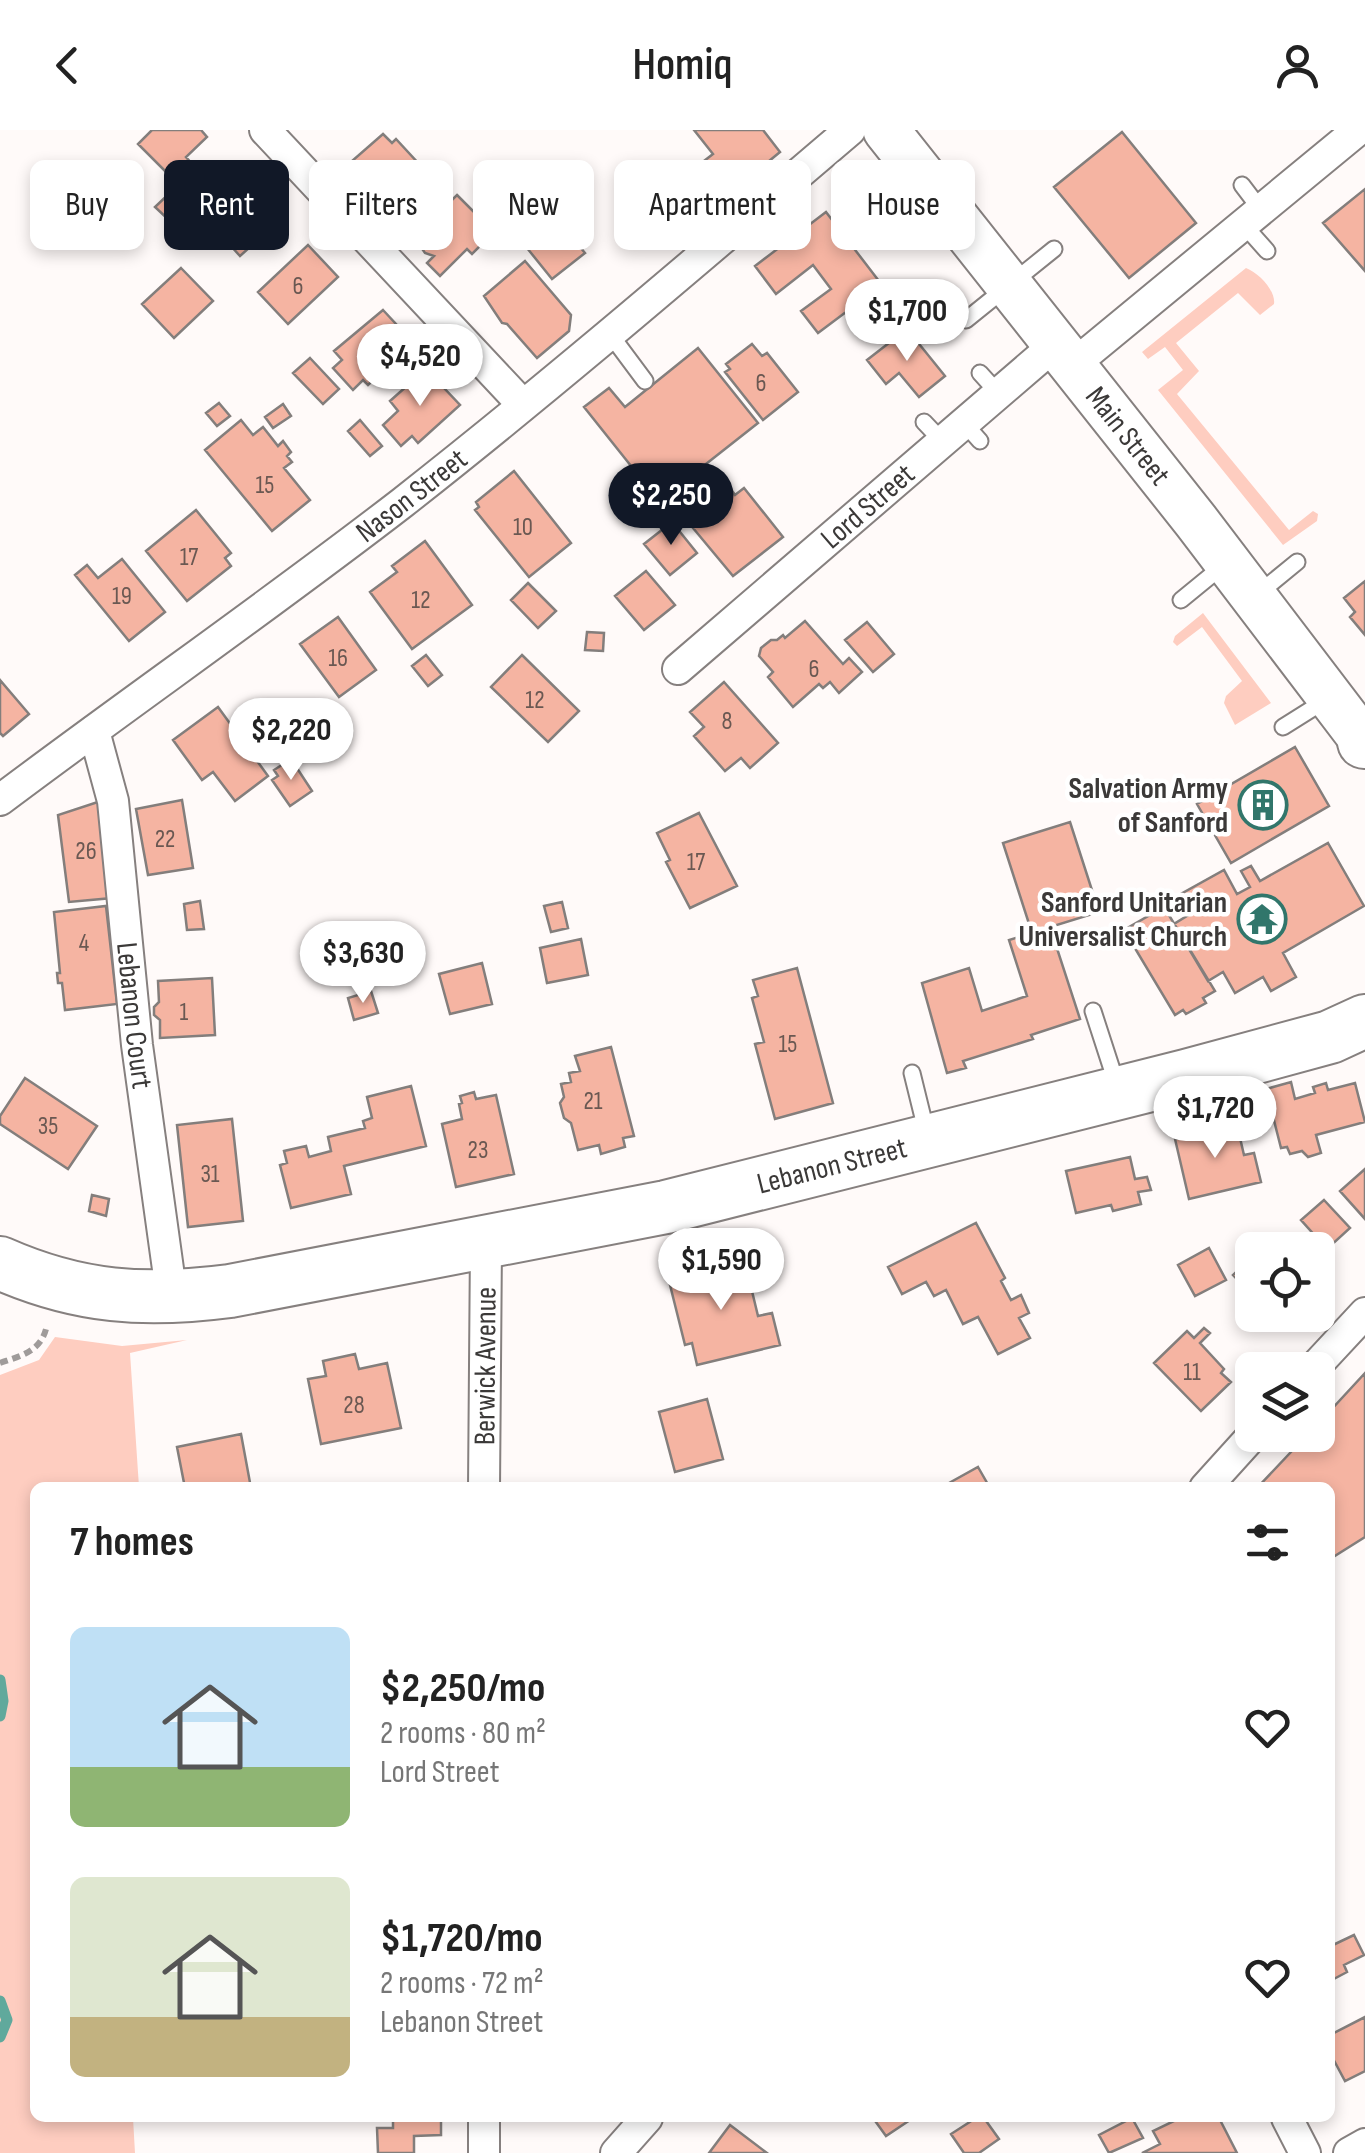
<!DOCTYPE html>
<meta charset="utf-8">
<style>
:root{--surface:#fff;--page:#f6f6f6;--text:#222;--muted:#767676;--accent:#111827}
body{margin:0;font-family:"Sofia Sans Condensed",sans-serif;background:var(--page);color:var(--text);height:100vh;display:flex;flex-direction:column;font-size:38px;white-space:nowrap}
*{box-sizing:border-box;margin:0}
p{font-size:32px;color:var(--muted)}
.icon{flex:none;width:55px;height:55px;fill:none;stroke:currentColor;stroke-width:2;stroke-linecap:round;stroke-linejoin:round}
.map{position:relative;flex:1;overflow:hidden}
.panel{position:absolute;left:30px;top:1352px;width:1305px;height:640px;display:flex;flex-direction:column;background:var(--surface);border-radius:15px;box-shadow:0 5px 15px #0003}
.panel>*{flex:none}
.banner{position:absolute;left:30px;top:30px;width:1305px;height:90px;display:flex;gap:20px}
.controls{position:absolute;left:1235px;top:1102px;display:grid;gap:20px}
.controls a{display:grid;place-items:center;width:100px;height:100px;border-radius:15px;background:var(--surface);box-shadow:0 5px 15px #0003;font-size:50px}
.price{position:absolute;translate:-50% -85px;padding:0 22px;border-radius:35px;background:#fff;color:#222;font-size:32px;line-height:65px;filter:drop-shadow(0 2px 5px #0008)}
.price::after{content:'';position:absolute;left:50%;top:60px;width:30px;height:22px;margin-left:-15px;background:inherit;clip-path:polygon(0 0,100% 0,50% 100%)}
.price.current{background:var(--accent);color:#fff}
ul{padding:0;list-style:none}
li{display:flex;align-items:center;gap:30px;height:250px;padding:0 40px}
li span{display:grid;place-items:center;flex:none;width:280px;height:200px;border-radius:15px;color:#555}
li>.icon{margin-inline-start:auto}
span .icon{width:120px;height:120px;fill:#fffc;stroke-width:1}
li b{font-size:42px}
h2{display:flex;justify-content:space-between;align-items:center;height:120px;padding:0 40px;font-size:42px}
.chip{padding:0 35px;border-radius:15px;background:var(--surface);box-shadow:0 5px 15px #0003;font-size:35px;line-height:90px}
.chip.current{background:var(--accent);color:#fff}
header{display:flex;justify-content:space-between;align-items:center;height:130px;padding:0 40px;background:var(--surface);font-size:45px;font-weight:600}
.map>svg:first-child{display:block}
.green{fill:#fecdc0}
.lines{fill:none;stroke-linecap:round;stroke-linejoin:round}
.stream{stroke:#60a99c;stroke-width:11}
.building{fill:#f5b4a2;stroke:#837e7c;stroke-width:2.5}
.service-casing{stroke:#86807f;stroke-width:19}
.minor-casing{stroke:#86807f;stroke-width:34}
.secondary-casing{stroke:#86807f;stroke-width:49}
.trunk-casing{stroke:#86807f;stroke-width:56}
.path{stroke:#9f9b9a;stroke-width:6;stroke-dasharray:8 5;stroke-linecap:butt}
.service{stroke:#fff;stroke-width:15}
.minor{stroke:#fff;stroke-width:30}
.secondary{stroke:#fff;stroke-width:45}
.trunk{stroke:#fff;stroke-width:52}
.labels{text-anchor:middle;stroke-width:9;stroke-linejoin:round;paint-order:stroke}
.number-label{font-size:25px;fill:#6a5852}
.street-label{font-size:30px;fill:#3b3938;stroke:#fff}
.poi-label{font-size:30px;font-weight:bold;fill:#3b3938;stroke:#fff;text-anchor:end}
</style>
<header><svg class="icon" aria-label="back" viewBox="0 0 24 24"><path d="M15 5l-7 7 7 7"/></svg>Homiq<svg class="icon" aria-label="person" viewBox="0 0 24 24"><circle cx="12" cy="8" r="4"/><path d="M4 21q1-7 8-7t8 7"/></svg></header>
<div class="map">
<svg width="1365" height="2023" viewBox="0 0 1365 2023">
<rect width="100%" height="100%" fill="#fffaf9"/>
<path class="green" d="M1246,138C1259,143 1276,161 1274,174L1260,185L1238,163L1176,213L1199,241L1177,264L1289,400L1313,381L1318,384L1317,391L1283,415L1158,260L1183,240L1165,217L1148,229L1142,222Z
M1203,483L1271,573L1235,595L1224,573L1226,566L1242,551L1202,497L1177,516L1173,512L1175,506Z
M55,1207L122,1216L187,1210L130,1223L139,1357L35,1358V1988H133L135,2023H0V1245L39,1230Z"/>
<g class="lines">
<path class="stream" d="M0,1550L3,1571L0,1586
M0,1871L7,1890L0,1907"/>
</g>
<path class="building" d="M152,0H201L207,7L186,27L192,34L174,50L138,14Z
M694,0H763L780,22L730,63L704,31L713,24Z
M1122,2L1196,93L1129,148L1054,57Z
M383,4L392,13L396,9L431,47L392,83L357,46L362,41L352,31Z
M243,45L274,79L252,100L260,108L240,126L211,94L204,100L198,94L205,87L202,84Z
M177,56L193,72L172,93L155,77Z
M1365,59V141L1323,93Z
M457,65L489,97L484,103L488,108L472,124L467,119L440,146L427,133L434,126L425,123L414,107Z
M523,65L544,87L521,108L500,87Z
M826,82L882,155L818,203L801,181L831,159L813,135L776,164L755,136Z
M559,92L585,123L552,149L527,118Z
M308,115L338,147L288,194L258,162Z
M525,131L571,185L569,201L537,228L507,194L502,193L484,166Z
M181,138L213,171L174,208L142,174Z
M383,180L409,208L404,213L408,218L368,255L363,250L353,260L333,238L342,230L334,221Z
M907,199L945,246L919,267L899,243L886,254L867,230Z
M752,214L762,226L767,223L798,262L763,290L725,242L730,239L726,234Z
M698,218L758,293L659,371L584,277L609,258L625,277Z
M310,228L339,259L323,274L293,243Z
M426,239L460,275L418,313L412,306L401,316L383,295L398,281L390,271Z
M219,273L230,286L217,296L206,283Z
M283,274L291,286L273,298L265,287Z
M241,290L253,305L263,297L278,316L283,311L291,322L287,326L292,332L284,338L310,370L272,401L205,320Z
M360,290L382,316L370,326L348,301Z
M514,341L571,413L529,447L475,380L479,377L476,372Z
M728,355L735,365L744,358L783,407L733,446L693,398L701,392L694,382Z
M196,380L231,423L225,428L231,436L187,471L146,421Z
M672,392L697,423L670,445L644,414Z
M425,411L472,475L412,519L370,462L397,442L392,436Z
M122,429L165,482L129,511L75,445L87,435L98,448Z
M646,441L675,475L644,500L615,466Z
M1365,451V505L1350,487L1355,482L1344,468Z
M528,453L556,481L538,498L511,470Z
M338,487L376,540L339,567L300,514Z
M805,491L843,534L849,528L862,542L839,563L830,552L823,558L819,554L793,577L768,547L773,542L759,526L761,518L771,510H777L783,505L785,508Z
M867,492L894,524L873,542L845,510Z
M587,502L604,503L603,521L585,520Z
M426,525L442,545L428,556L412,536Z
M522,525L579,581L548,612L491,557Z
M0,550L29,584L3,606L0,603Z
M724,552L778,613L750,638L741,628L725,641L694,606L704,597L690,582Z
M218,577L268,646L235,671L213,642L202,650L173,610Z
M1295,617L1329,676L1231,733L1197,674Z
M291,629L312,661L290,676L272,650L278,646L274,640Z
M104,670L112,768L69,772L58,685Z
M182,670L193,738L148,745L136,679Z
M699,683L737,756L690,778L666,732L670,730L657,703Z
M1070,692L1099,782L1050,797L1080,889L1031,905L1033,909L963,931L966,938L947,943L922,853L969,838L982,881L1027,866L1009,810L1032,803L1003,713Z
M1328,713L1364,776L1283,823L1296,847L1271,861L1263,847L1235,863L1223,842L1208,851L1174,794L1190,784L1179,765L1224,740L1237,764L1250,757L1241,741L1251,736L1260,751Z
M200,771L204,799L187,800L184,774Z
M562,772L568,798L551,802L544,776Z
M106,776L117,874L65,880L62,853H58L57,843H60L54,782Z
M1164,777L1215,861L1203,868L1206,873L1186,884L1183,880L1175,885L1124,800Z
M581,809L588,845L547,853L540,818Z
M482,833L492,874L450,884L439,844Z
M797,838L833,973L775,989L755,914L764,912L752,868L758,866L753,850Z
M212,848L215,905L160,908V890L154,885V877L159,872L158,851Z
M371,861L378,883L354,890L348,868Z
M611,917L634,1006L623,1008L625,1017L601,1024L599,1015L578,1020L571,993L564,988L560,973L564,967L561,954L571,952L569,943L580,941L575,926Z
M25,948L97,996L68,1039L0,994V986Z
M1291,952L1295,969L1315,963L1313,957L1326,953L1328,960L1355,953L1365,992L1316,1005L1321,1023L1308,1027L1302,1021L1290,1024L1287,1017L1281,1018L1266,959Z
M411,956L426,1016L344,1036L351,1064L291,1078L280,1035L287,1033L284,1021L306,1016L309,1027L331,1021L328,1007L365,998L363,991L372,988L367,967Z
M474,962L476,969L496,965L514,1044L456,1057L442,994L462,989L459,974L462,973L460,966Z
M232,989L243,1091L188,1097L177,995Z
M1211,994L1213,1000L1237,995L1244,1025L1254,1023L1261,1052L1189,1069L1175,1009L1193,1005L1191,999Z
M1130,1027L1135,1049L1147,1047L1151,1060L1138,1062L1141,1074L1113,1081L1111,1075L1076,1083L1066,1041Z
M1365,1039V1089L1340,1061Z
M92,1065L109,1069L106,1086L89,1081Z
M1324,1070L1350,1098L1327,1119L1301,1090Z
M976,1093L1005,1148L1001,1151L1011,1170L1021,1165L1029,1183L1019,1188L1030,1208L998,1224L978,1187L963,1194L946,1160L934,1166L926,1152L902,1164L888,1137Z
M1209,1118L1226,1150L1195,1166L1178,1135Z
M1318,1120L1333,1138L1318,1152Z
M1252,1127V1159L1249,1162L1233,1145Z
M744,1128L758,1186L772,1183L780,1215L697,1235L692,1213L685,1215L668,1147Z
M1204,1198L1210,1203L1200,1213L1224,1239L1221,1243L1231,1252L1201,1281L1154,1233L1187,1201L1194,1208Z
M355,1224L359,1239L387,1233L401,1298L321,1314L308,1249L326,1246L323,1231Z
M1365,1243V1407L1330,1429V1358H1257L1307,1305H1318V1294Z
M707,1269L723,1329L675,1342L659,1282Z
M241,1304L251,1358H185L177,1317Z
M978,1337L990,1358H940Z
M1354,1805L1364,1825L1344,1835L1347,1842L1330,1851V1809L1333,1815Z
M1365,1887V1941L1345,1951L1330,1923V1905Z
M393,1988H441V2005L414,2006V2023H378L377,1998H393Z
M873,1988H913L886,2006Z
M976,1988H984L999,2009L979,2023H964L951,2004Z
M1132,1988L1143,2008L1109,2023L1099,2005Z
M1180,1988H1219L1237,2023H1142L1160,2014L1153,2001Z
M730,1995L767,2023H709Z"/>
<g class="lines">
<g class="service-casing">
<path id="service" d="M1242,55L1261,80
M1243,94L1267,121
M684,107L701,127
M966,190L1054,119
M610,204L645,251
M980,243L999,264
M924,292L943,312
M964,293L980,311
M1258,464L1297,432
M1181,470L1225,434
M1283,597L1326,570
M1093,881L1117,955
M912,943L927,1004"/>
</g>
<g class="minor-casing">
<g id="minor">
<path d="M265,0L523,275"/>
<path d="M1073,235L1358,0"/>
<path id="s1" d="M678,539L1056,214"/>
<path id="s2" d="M94,601L113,671L137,915L172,1168"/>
<path id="s3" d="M0,670C133,570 270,475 402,373C555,253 702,126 850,0"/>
<path d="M1312,1240L1365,1183"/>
<path id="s4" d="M484,1358L486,1113"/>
<path d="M1205,1358L1253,1305"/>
<path d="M484,1988V2023"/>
<path d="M1287,1988L1305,2023"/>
<path d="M616,2023L647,1988"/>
<path d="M1349,2023L1365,2014"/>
</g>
</g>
<g class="secondary-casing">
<g id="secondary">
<path id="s5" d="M886,0L1196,391L1365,613"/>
</g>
</g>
<g class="trunk-casing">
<g id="trunk">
<path d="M1364,612H1365"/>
<path id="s6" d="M0,1133C79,1168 145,1172 230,1161L666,1077L1186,946L1330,907L1365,891"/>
</g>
</g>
<path class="path" d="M0,1233C20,1226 40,1222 46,1199"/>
<use href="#service" class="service"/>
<use href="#minor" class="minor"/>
<use href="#secondary" class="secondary"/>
<use href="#trunk" class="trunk"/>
</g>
<defs>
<g id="building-ring" transform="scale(2.5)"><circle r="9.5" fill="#fff" stroke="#31766b" stroke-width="1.5"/><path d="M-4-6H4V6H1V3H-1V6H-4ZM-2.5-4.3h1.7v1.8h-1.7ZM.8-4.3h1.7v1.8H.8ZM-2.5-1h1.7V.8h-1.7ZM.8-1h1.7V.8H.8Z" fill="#31766b"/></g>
<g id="temple-ring" transform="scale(2.5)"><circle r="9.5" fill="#fff" stroke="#31766b" stroke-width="1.5"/><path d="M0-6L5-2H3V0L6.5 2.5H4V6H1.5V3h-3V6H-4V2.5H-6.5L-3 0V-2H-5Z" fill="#31766b"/></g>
</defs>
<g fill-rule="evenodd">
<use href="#building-ring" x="1263" y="675"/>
<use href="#temple-ring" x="1262" y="789"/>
</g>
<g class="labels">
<g class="number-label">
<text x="298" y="164">6</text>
<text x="761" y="261">6</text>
<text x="265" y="363">15</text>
<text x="523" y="405">10</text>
<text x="189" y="435">17</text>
<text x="122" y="474">19</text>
<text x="421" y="478">12</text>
<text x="338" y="536">16</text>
<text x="814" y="547">6</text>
<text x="535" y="578">12</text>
<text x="727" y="599">8</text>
<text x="165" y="717">22</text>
<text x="86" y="729">26</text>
<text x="696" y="740">17</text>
<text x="84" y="821">4</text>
<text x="184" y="890">1</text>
<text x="788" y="922">15</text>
<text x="593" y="979">21</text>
<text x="48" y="1004">35</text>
<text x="478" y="1028">23</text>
<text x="210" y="1052">31</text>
<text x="1192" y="1250">11</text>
<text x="354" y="1283">28</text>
</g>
<g class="street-label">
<text dy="10" stroke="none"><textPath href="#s5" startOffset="390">Main Street</textPath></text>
<text dy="10" stroke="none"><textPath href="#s3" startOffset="512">Nason Street</textPath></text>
<text dy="10" stroke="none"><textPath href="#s1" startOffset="250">Lord Street</textPath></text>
<text dy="10" stroke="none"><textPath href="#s2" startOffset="288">Lebanon Court</textPath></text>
<text dy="10" stroke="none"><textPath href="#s6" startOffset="850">Lebanon Street</textPath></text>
<text dy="10" stroke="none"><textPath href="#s4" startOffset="122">Berwick Avenue</textPath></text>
</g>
<g class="poi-label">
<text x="1228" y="668">Salvation Army<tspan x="1228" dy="34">of Sanford</tspan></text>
<text x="1227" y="782">Sanford Unitarian<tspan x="1227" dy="34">Universalist Church</tspan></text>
</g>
</g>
</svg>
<div class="controls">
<a><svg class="icon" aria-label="locate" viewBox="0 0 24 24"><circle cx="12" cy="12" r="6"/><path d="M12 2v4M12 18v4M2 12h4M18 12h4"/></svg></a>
<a><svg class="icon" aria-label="layers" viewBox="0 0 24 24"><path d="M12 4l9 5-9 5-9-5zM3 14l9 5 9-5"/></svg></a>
</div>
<b class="price" style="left:907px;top:234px">$1,700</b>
<b class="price" style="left:420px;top:279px">$4,520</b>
<b class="price current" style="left:671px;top:418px">$2,250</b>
<b class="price" style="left:291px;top:653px">$2,220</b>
<b class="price" style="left:363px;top:876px">$3,630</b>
<b class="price" style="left:1215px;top:1031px">$1,720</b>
<b class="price" style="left:721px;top:1183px">$1,590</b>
<div class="banner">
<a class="chip">Buy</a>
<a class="chip current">Rent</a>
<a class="chip">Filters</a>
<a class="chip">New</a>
<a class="chip">Apartment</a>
<a class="chip">House</a>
</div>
<section class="panel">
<h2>7 homes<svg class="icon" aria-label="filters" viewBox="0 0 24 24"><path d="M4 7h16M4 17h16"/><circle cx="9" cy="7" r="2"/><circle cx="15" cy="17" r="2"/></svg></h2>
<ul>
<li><span style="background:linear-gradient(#bfe0f5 70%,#8fb573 0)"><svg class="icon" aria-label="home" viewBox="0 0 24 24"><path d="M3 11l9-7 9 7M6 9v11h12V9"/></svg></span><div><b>$2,250/mo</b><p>2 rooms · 80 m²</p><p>Lord Street</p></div><svg class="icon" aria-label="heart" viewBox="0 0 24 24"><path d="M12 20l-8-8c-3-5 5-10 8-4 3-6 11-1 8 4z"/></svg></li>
<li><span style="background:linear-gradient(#dfe7d0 70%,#c2b280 0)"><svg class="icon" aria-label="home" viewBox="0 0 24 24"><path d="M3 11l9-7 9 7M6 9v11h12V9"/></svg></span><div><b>$1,720/mo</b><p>2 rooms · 72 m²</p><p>Lebanon Street</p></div><svg class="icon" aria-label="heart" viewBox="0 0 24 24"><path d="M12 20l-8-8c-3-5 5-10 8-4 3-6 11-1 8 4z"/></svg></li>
</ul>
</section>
</div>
